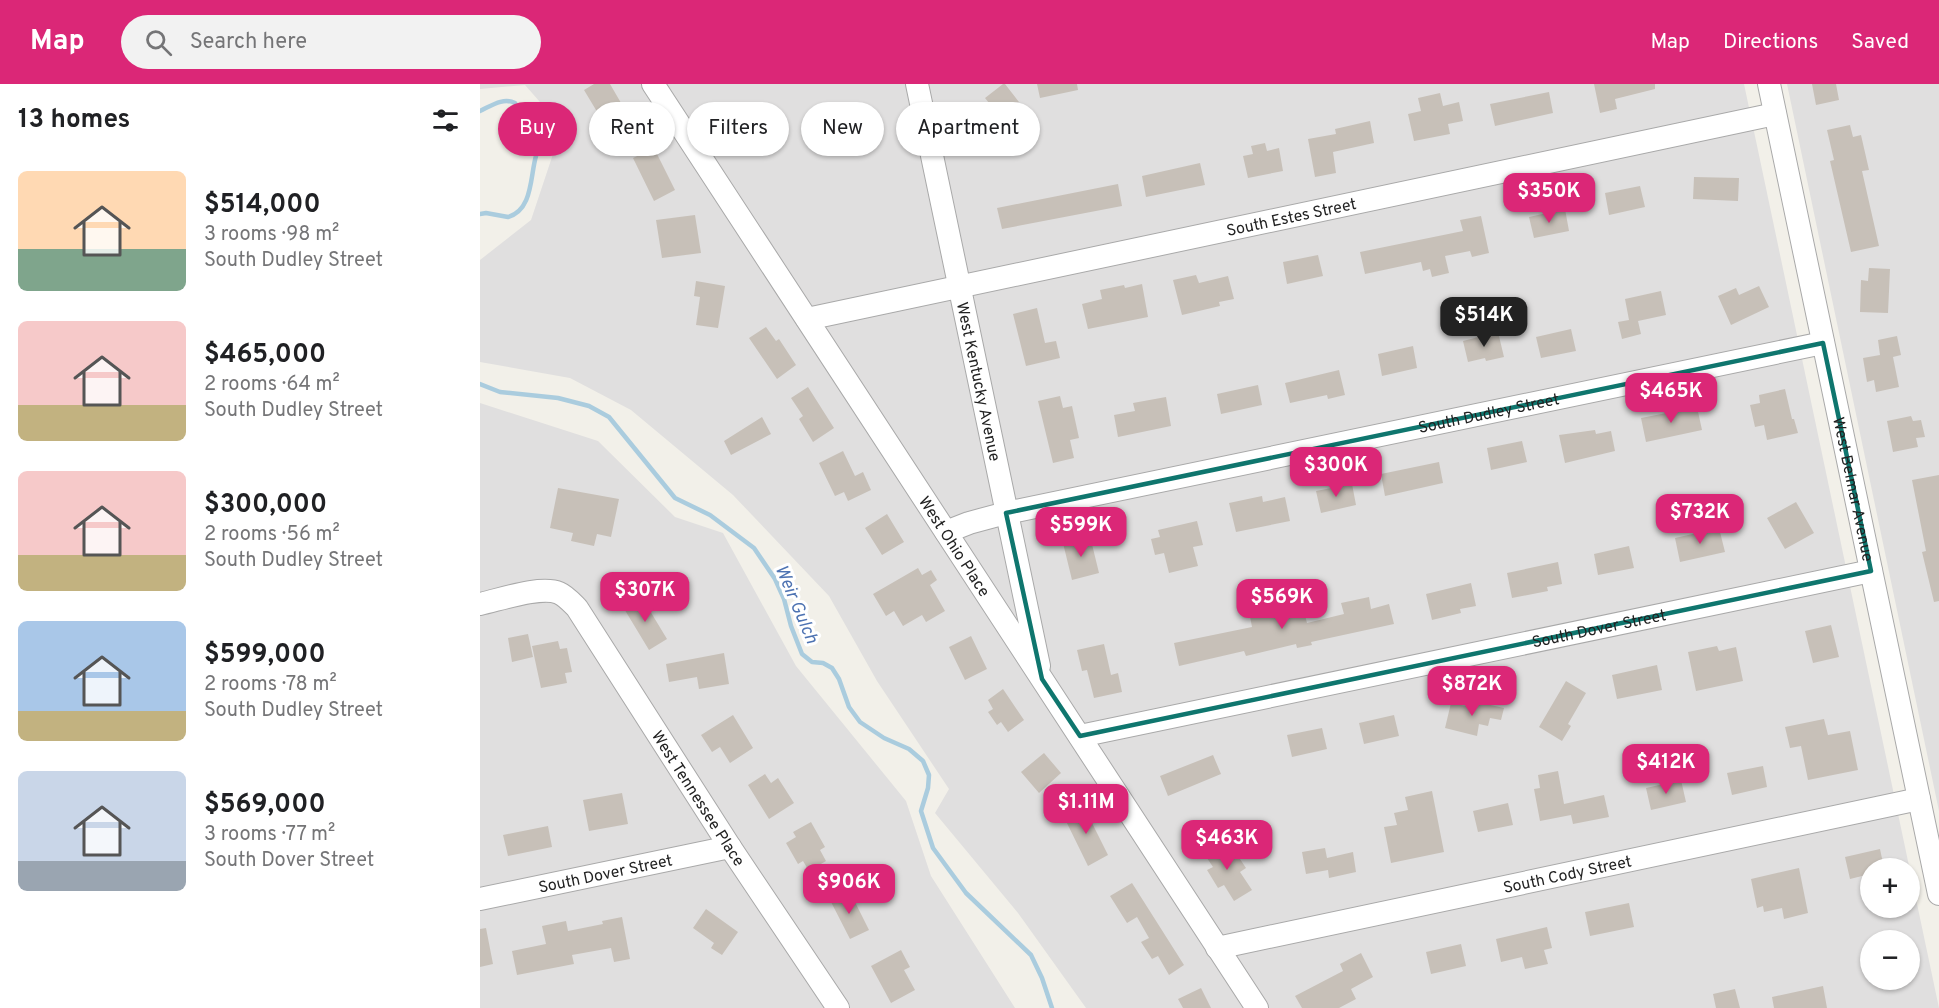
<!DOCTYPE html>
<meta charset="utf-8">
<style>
:root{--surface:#fff;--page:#f2f2f2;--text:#202124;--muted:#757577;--accent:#db2777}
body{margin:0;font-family:Overpass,sans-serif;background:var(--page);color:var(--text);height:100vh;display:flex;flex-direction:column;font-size:22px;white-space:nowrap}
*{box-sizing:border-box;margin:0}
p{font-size:20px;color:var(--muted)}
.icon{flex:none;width:33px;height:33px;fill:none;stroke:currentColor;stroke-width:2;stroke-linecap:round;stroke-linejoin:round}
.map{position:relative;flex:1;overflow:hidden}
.sheet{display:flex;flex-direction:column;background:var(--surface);width:480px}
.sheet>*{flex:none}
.top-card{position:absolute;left:18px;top:18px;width:570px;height:54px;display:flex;gap:12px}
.tools{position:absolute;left:1380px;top:774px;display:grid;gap:12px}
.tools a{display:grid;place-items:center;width:60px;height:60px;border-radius:50%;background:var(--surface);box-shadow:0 2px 4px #0004;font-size:30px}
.price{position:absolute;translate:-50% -51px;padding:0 14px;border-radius:12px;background:var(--accent);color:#fff;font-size:20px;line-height:39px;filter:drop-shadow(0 2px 3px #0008)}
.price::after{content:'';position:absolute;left:50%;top:36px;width:18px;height:14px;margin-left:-9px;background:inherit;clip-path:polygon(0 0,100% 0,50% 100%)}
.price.selected{background:#222;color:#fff}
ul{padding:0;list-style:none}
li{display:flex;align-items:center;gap:18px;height:150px;padding:0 18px}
li span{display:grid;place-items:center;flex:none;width:168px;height:120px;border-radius:9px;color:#555}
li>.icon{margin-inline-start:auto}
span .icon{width:72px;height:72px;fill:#fffc;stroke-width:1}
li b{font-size:26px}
h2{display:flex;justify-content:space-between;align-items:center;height:72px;padding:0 18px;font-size:26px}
.chip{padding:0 21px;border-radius:27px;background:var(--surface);box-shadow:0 2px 4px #0004;font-size:21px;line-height:54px}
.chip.selected{background:var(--accent);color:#fff}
header{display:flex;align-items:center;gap:36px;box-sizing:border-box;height:84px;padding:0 30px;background:var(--accent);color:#fff}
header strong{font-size:28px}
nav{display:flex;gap:33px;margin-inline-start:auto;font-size:21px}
.search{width:420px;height:54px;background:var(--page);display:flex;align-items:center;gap:15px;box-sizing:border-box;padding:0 21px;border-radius:33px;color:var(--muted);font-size:22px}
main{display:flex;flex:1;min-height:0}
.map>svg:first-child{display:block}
.residential{fill:#e0dfdf;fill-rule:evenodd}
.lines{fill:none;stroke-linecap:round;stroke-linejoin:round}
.stream{stroke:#aaccde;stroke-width:4.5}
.building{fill:#c7c0b8}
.minor-casing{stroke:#a9a9a9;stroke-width:24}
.minor{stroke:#fff;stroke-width:22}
.marked{fill:none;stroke:#0f766e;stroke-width:4.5;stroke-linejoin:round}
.labels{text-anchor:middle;stroke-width:6;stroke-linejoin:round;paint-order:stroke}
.street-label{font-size:16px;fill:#222;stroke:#fff}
.water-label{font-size:18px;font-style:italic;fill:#4e73b2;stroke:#fff}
</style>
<header>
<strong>Map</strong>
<div class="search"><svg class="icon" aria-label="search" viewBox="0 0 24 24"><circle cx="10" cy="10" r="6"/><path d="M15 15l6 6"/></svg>Search here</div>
<nav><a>Map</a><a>Directions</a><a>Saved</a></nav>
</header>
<main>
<section class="sheet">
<h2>13 homes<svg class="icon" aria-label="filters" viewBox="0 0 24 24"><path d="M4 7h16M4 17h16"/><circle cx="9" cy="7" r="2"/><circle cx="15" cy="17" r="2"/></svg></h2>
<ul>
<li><span style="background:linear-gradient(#ffd9b3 65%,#7fa58c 0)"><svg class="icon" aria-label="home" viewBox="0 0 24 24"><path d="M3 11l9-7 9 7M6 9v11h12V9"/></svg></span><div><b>$514,000</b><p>3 rooms · 98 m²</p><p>South Dudley Street</p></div></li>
<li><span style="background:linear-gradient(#f6c9c9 70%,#c2b280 0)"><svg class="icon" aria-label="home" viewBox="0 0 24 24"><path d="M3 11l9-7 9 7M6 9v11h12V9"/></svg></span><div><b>$465,000</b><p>2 rooms · 64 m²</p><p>South Dudley Street</p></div></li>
<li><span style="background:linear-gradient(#f6c9c9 70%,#c2b280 0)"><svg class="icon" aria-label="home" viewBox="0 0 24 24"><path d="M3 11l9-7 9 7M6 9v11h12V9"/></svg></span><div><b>$300,000</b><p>2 rooms · 56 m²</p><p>South Dudley Street</p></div></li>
<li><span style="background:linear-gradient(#a9c7e8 75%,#c2b280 0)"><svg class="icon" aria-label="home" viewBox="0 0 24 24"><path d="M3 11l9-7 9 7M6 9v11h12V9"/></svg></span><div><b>$599,000</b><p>2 rooms · 78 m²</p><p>South Dudley Street</p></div></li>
<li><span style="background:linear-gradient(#c9d6e8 75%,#9aa5b1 0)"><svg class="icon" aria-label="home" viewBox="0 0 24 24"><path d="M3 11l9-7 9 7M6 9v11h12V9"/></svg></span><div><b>$569,000</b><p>3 rooms · 77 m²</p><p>South Dover Street</p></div></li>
</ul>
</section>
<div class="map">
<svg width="1459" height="924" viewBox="0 0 1459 924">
<rect width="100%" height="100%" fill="#f2f0e9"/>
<path class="residential" d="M0,0H1264L1459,924H606L538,829L455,729L469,705L397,597L349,512L253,411L151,326L90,294L0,278V176L51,136L82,43L45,1L0,5ZM1390,784H1430V824H1390ZM1390,856H1430V896H1390Z
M1307,0H1459V727Z
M0,319L118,357L195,433L243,449L316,582L426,717L451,792L535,924H0Z"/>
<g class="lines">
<path class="stream" d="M0,27C11,22 23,13 35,19C38,23 39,27 43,30C49,36 59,35 61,44C64,53 58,63 56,72C50,92 53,126 28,133L6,129L0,130
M0,300L20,308L78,314L109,322L129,333L195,414L230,431L274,464L295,495L304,515L311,542L322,570L332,578L343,579L352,584L359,595L369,623L380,638L404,654L429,665L443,677L449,691L448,704L441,727L453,764L486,809L551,871L562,894L572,924"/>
</g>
<path class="building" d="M114,0H130L155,43L134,56L104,6Z
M523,0H525L539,18L534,19L544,32L528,45L523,38L504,53L490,34L509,19L505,14Z
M557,0H597L598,6L560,14Z
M1114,0H1175V5L1135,15L1137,25L1120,29Z
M1332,0H1356L1359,16L1336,21Z
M1069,8L1073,29L1015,42L1010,20Z
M960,9L963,22L979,18L983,37L968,40L970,50L934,57L928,30L941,27L938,14Z
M890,37L894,59L853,68L856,89L835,93L828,55L856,50L855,45Z
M1370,41L1373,53L1381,51L1389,86L1382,87L1399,162L1371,168L1350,77L1354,76L1347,46Z
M785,59L787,67L799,64L803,87L768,94L763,72L773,70L771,62Z
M174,64L195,106L174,117L153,74Z
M720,79L725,101L666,113L662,92Z
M1214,93L1259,94L1258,117L1213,115Z
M638,100L642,122L522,145L517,124Z
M1160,102L1165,123L1129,131L1125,109Z
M1085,125L1089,147L1054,154L1049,133Z
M215,131L221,169L182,174L176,136Z
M1001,132L1009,169L992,173L990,167L965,172L969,189L952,193L950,185L943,187L941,178L885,190L880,168L983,147L980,136Z
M838,171L843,192L807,200L803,178Z
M1389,184L1410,185L1408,229L1380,228L1381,196L1388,197Z
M716,191L719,199L748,192L754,215L739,218L740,222L702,231L693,196Z
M216,197L245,202L238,244L216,241L220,213L214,212Z
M662,200L668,233L608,245L602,220L622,215L620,206L644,201L645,204Z
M1279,202L1289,223L1251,241L1238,212L1256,204L1259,211Z
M1181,207L1186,231L1158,237L1161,250L1142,255L1138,238L1149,236L1145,215Z
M557,224L565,259L576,257L580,274L546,282L533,230Z
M286,243L296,257L299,255L316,281L297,295L269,254Z
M1091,245L1096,267L1061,274L1056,253Z
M1018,248L1024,273L1006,277L1005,274L988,278L983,257Z
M1417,252L1421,271L1413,273L1419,303L1396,308L1394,296L1387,298L1383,274L1400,271L1398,256Z
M933,262L937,284L902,292L898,270Z
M859,286L865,311L848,315L847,311L810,319L805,299Z
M778,301L782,321L741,330L737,310Z
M328,303L354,344L333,358L319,335L323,332L311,314Z
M1305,305L1312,335H1314L1318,349L1287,356L1284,341L1275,343L1270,321L1280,319L1279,311Z
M580,312L583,324L592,322L599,354L590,356L594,374L573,379L558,317Z
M686,313L691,342L638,353L634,331L655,327L653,319Z
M1217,323L1222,346L1166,358L1161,334Z
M1431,332L1433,337L1441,336L1445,353L1436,354L1438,363L1413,368L1407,337Z
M282,333L291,350L251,371L244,357Z
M1115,346L1116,350L1131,347L1135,367L1085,379L1079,351Z
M1042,357L1047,378L1011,386L1007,364Z
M363,367L375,392L383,388L391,406L368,417L364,408L355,412L339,379Z
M959,378L963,399L905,412L901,390Z
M1459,391V517L1454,518L1442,468L1446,467L1432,396Z
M872,400L876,421L841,429L836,407Z
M78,404L139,415L131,453L117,450L114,462L91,457L93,449L70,444Z
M782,412L783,418L805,413L810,437L756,448L749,419Z
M1316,418L1334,449L1305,465L1287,434Z
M407,430L424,458L402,471L385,444Z
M717,437L723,461L713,463L718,482L689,489L684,469L675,471L671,455L680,453L678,446Z
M1239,444L1245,468L1200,478L1195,454Z
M610,452L619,489L592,496L583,459Z
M1149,462L1154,484L1118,491L1114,470Z
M1078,478L1082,500L1067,503L1068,507L1032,514L1027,489Z
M438,484L442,491L451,486L457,496L450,501L465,527L446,538L442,531L423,542L414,527L406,532L393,510Z
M991,499L996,522L980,525L981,529L952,536L946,510Z
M787,507L793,534L824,527L827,539L864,530L861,519L889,513L891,525L909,520L914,540L831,558L832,561L817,564L816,560L766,572L764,567L699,582L694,559L772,543L766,511Z
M161,512L187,555L169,566L143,523Z
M1351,541L1359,573L1333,579L1325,547Z
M48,550L53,573L32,578L28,554Z
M491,552L507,585L485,596L469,563Z
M78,557L80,565L87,564L92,588L85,589L87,599L61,604L52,562Z
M624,560L631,591L638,589L642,608L614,614L607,586L602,587L597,566Z
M1237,562L1239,567L1256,563L1263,597L1216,607L1208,568Z
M244,569L249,600L219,605L217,593L189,598L186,580Z
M1177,581L1182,606L1137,615L1132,591Z
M1086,597L1106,609L1088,640L1091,642L1082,657L1059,643Z
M523,605L544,636L528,648L521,638L517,641L508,628L513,625L508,616Z
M988,616L1024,624L1021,636L1010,634L1008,642L999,640L997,652L965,644L971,619L986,622Z
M253,631L273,664L250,679L240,663L232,668L221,651Z
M914,631L919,652L884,660L879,639Z
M1344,635L1348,651L1370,647L1378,686L1328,696L1321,662L1310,664L1305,643Z
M842,644L847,665L812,673L807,651Z
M564,669L581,689L559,709L541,688Z
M733,671L741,690L688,712L680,692Z
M1283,682L1287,703L1252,711L1247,689Z
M1078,687L1084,720L1124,711L1129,733L1093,740L1091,731L1060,737L1054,705L1060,704L1058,691Z
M285,690L291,699L298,694L314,719L289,735L268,701Z
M1201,696L1206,718L1171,726L1166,704Z
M952,707L964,768L911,779L904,743L917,741L914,729L928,726L925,713Z
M142,709L148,740L109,747L103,716Z
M1028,719L1033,741L998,748L993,727Z
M603,721L628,771L608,782L583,731Z
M331,738L345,763L340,766L346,777L329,787L323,777L318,780L306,759L316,753L313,748Z
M68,742L72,763L28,772L23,751Z
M742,757L751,772L756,769L766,784L760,788L772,806L754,817L744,801L738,804L727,786L733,783L723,768Z
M845,764L847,774L873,768L876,788L849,794L848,786L826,790L822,768Z
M1400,765L1404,784H1390V790L1370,795L1365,773Z
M1319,784L1328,829L1304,835L1302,824L1284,828L1283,822L1277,824L1271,795Z
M652,799L704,881L689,891L678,872L672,875L661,858L669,854L657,833L647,839L630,812Z
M369,806L389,846L370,855L350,816Z
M1149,819L1154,843L1110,852L1105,828Z
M226,825L258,848L242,871L231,864L234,859L213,844Z
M142,833L150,875L134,878L131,864L92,871L94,880L37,891L32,867L66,860L62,842L86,837L88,847L123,840L122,837Z
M1067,843L1072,864L1064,866L1068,880L1045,885L1042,873L1021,878L1016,855Z
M6,844L13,880L0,883V845Z
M981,860L986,882L951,890L946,868Z
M421,866L430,883L424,886L435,906L411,919L391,882Z
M881,869L893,893L871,905L876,915L859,924H822L815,912L863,887L860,880Z
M1343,902L1347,924H1294L1292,913Z
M721,904L731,924H703L698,915Z
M1255,905L1260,924H1236L1233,910Z"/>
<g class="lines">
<g class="minor-casing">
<g id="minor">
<path id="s1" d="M173,0L777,924"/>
<path id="s2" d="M437,0L559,582"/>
<path id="s3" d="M1289,0L1459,810"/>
<path id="s4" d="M327,235L1295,30"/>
<path id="s5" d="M466,448L489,439L526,429L1343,259"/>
<path id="s6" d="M0,520C19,516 61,501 79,509C86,512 92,519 97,524L250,763L358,924"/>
<path id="s7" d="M600,652L1391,487"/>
<path id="s8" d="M0,815L250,763"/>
<path id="s9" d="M737,864L1439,715"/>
</g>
</g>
<use href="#minor" class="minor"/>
</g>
<path class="marked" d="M1343,259L1391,487L600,652L562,595L526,429Z"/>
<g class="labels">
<g class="street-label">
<text dy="6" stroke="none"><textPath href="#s4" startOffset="495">South Estes Street</textPath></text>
<text dy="6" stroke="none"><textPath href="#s2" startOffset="304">West Kentucky Avenue</textPath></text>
<text dy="6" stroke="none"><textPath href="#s5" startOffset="556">South Dudley Street</textPath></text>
<text dy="6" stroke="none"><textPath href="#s3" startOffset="414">West Belmar Avenue</textPath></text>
<text dy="6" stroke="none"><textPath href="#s1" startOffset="552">West Ohio Place</textPath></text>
<text dy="6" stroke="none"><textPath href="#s7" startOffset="530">South Dover Street</textPath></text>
<text dy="6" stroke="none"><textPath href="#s6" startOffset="330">West Tennessee Place</textPath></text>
<text dy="6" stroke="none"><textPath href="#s8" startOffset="128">South Dover Street</textPath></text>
<text dy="6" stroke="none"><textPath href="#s9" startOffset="358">South Cody Street</textPath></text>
</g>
<g class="water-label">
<text transform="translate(317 520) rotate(67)" y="6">Weir Gulch</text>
</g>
</g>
</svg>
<div class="tools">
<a>+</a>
<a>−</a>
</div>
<b class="price" style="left:1069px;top:140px">$350K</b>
<b class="price selected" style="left:1004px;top:264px">$514K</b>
<b class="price" style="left:1191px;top:340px">$465K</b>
<b class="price" style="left:856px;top:414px">$300K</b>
<b class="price" style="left:1220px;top:461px">$732K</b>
<b class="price" style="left:601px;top:474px">$599K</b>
<b class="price" style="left:165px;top:539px">$307K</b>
<b class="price" style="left:802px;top:546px">$569K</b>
<b class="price" style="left:992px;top:633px">$872K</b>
<b class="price" style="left:1186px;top:711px">$412K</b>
<b class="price" style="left:606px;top:751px">$1.11M</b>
<b class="price" style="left:747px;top:787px">$463K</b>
<b class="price" style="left:369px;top:831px">$906K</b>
<div class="top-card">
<a class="chip selected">Buy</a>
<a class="chip">Rent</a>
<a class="chip">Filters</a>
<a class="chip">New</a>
<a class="chip">Apartment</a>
</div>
</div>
</main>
